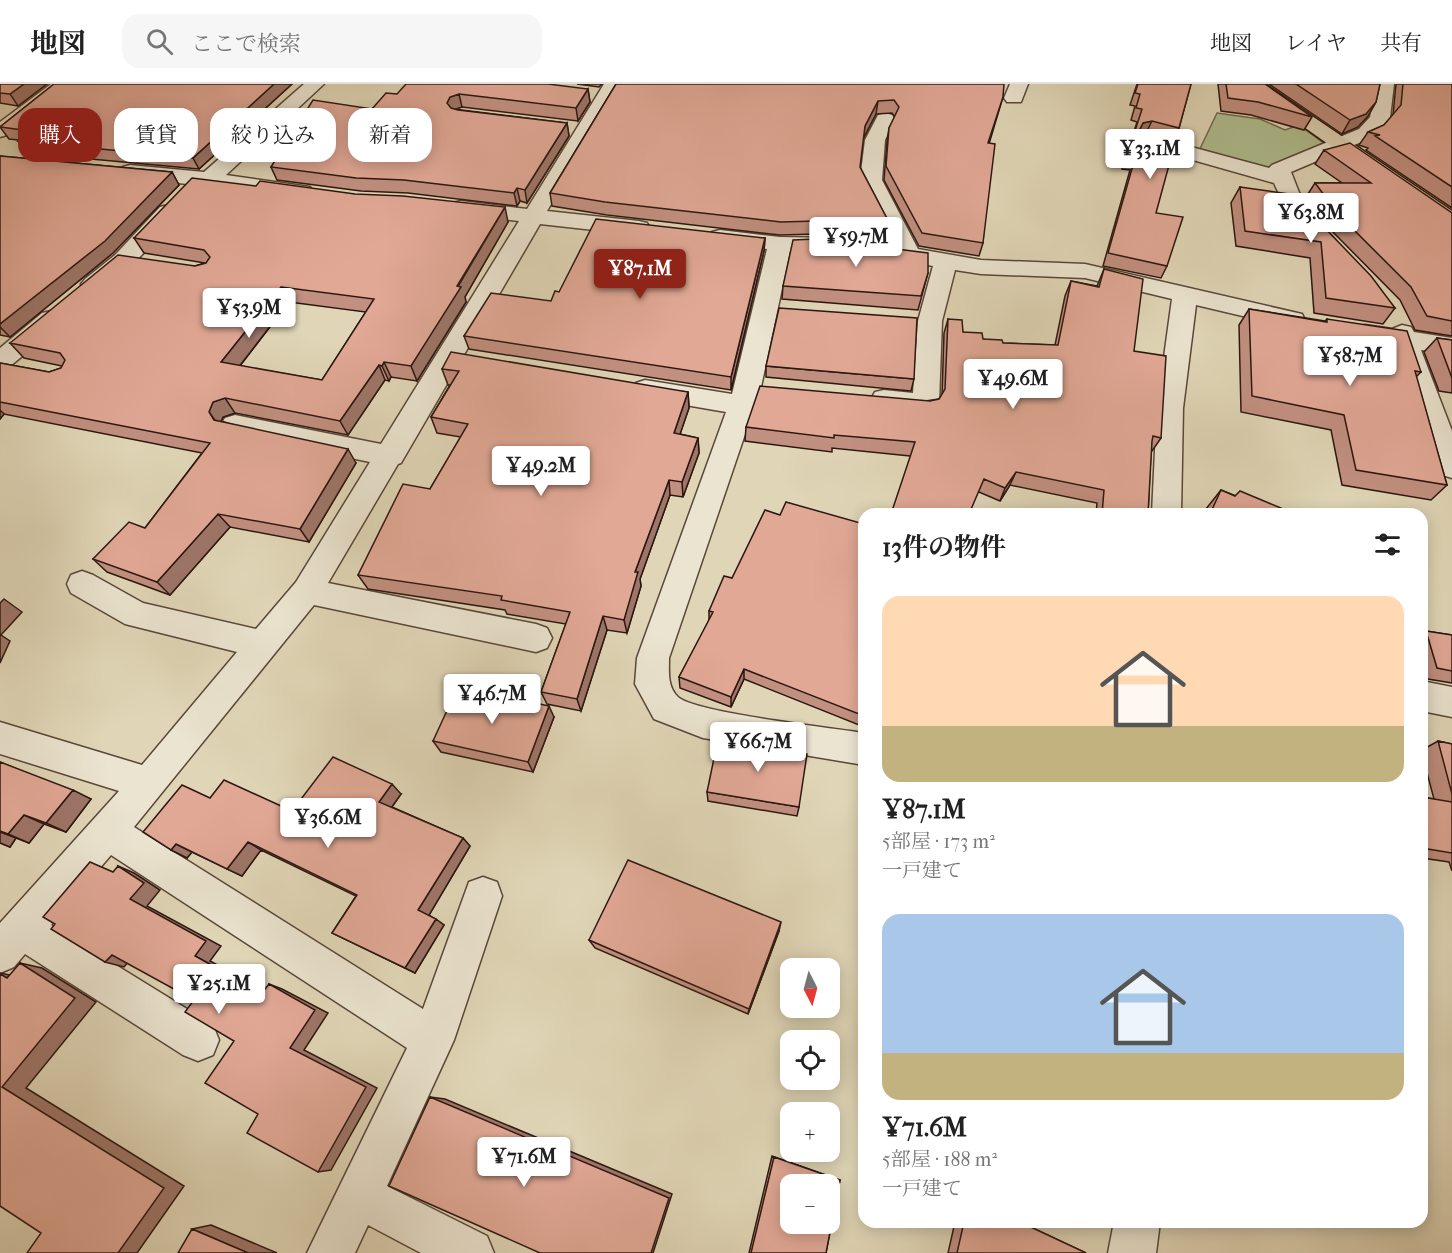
<!DOCTYPE html>
<html lang="ja">
<meta charset="utf-8">
<style>
:root{--surface:#fff;--page:#f6f6f6;--text:#222;--muted:#767676;--line:#e0e0e0;--accent:#8f2418}
body{margin:0;font-family:"IM FELL French Canon","Noto Serif JP",serif;background:var(--page);color:var(--text);height:100vh;display:flex;flex-direction:column;font-size:22px;white-space:nowrap}
*{box-sizing:border-box;margin:0}
p{font-size:20px;color:var(--muted)}
.icon{flex:none;width:33px;height:33px;fill:none;stroke:currentColor;stroke-width:2;stroke-linecap:round;stroke-linejoin:round}
.map{position:relative;flex:1;overflow:hidden}
.side{position:absolute;left:858px;top:424px;width:570px;height:720px;display:flex;flex-direction:column;background:var(--surface);border-radius:18px;box-shadow:0 3px 15px #0003}
.side>*{flex:none}
.hud{position:absolute;left:18px;top:24px;width:570px;height:54px;display:flex;gap:12px}
.needle{width:39px;rotate:174deg}
.buttons{position:absolute;left:780px;top:874px;display:grid;gap:12px}
.buttons a{display:grid;place-items:center;width:60px;height:60px;border-radius:12px;background:var(--surface);box-shadow:0 3px 15px #0003;font-size:30px}
.price{position:absolute;translate:-50% -51px;padding:0 14px;border-radius:6px;background:#fff;color:#222;font-size:20px;line-height:39px;filter:drop-shadow(0 2px 3px #0008)}
.price::after{content:'';position:absolute;left:50%;top:36px;width:18px;height:14px;margin-left:-9px;background:inherit;clip-path:polygon(0 0,100% 0,50% 100%)}
.price.on{background:var(--accent);color:#fff}
ul{padding:0;list-style:none}
li{display:grid;align-content:center;gap:12px;height:318px;padding:0 24px}
li span{display:grid;place-items:center;height:186px;border-radius:18px;color:#555}
li>.icon{margin-inline-start:auto}
span .icon{width:108px;height:108px;fill:#fffc;stroke-width:1}
li b{font-size:26px}
h2{display:flex;justify-content:space-between;align-items:center;height:72px;padding:0 24px;font-size:26px}
.chip{padding:0 21px;border-radius:18px;background:var(--surface);box-shadow:0 3px 15px #0003;font-size:21px;line-height:54px}
.chip.on{background:var(--accent);color:#fff}
header{display:flex;align-items:center;gap:36px;box-sizing:border-box;height:84px;padding:0 30px;background:var(--surface);border-bottom:2px solid var(--line)}
header strong{font-size:28px}
nav{display:flex;gap:33px;margin-inline-start:auto;font-size:21px}
.search{width:420px;height:54px;background:var(--page);display:flex;align-items:center;gap:15px;box-sizing:border-box;padding:0 21px;border-radius:18px;color:var(--muted);font-size:22px}
.map>svg:first-child{display:block}
.green{fill:#b0be90;stroke:#6e6a50;stroke-width:1.5}
.lines{fill:none;stroke-linecap:round;stroke-linejoin:round}
.minor-casing{stroke:#59473a;stroke-width:3}
.major-casing{stroke:#2c1710;stroke-width:3}
.minor{fill:#ebe4d0;fill-rule:evenodd}
.major{fill:#e0d6b7;fill-rule:evenodd}
.wall{fill:#c29081;stroke:#2c1710;stroke-width:1.5;fill-rule:evenodd}
.shaded-wall{fill:#9e7669;stroke:#2c1710;stroke-width:1.5}
.building{fill:#e1a896;stroke:#2c1710;stroke-width:1.5;fill-rule:evenodd}
</style>
<header>
<strong>地図</strong>
<div class="search"><svg class="icon" aria-label="search" viewBox="0 0 24 24"><circle cx="10" cy="10" r="6"/><path d="M15 15l6 6"/></svg>ここで検索</div>
<nav><a>地図</a><a>レイヤ</a><a>共有</a></nav>
</header>
<div class="map">
<svg width="1452" height="1169" viewBox="0 0 1452 1169">
<rect width="100%" height="100%" fill="#e0d6b7"/>
<filter id="stains"><feTurbulence type="fractalNoise" baseFrequency=".00333" numOctaves="4"/><feColorMatrix values="0 0 0 0 .2 0 0 0 0 .09 0 0 0 0 .02 0 0 0 .5 -.17"/></filter>
<radialGradient id="worn" r=".72"><stop offset=".6" stop-color="#630" stop-opacity="0"/><stop offset="1" stop-color="#630" stop-opacity=".3"/></radialGradient>
<path class="green" d="M1217,29L1260,35L1285,46L1299,41L1329,63L1266,90L1197,71Z"/>
<g class="lines">
<g class="minor-casing">
<path id="minor" d="M51,0H72L7,51L0,53V38Z
M304,0H324L226,91L310,103L313,108L310,113L302,114L130,93L123,91L119,87L123,83L130,81L204,88Z
M604,0H622L547,127L639,137L647,139L650,144L647,149L639,151L540,140L401,379L398,380L328,499L536,540L547,544L552,554L547,564L536,568L314,521L134,743L423,925L469,798L483,793L497,798L502,812L454,956L387,1102L487,1152L494,1169H421L368,1141L355,1169H307L407,964L111,771L51,841L213,941L219,956L213,971L198,977L183,971L25,870L14,883L0,889V839L119,707L0,670V638L142,681L237,568L125,540L71,509L67,500L71,491L82,487L93,491L143,519L256,545L296,498L370,378L225,348L221,341L225,334L235,331L381,360L519,137L461,131L453,129L450,124L453,119L461,117L527,125Z
M1010,0H1028L1021,18H1007L1004,14Z
M1376,0H1394L1390,34L1373,53L1291,88L1300,111L1326,145L1323,150C1318,151 1314,152 1309,150C1298,145 1279,111 1274,99L1140,61L1137,57L1140,53L1147,51L1269,84L1272,81L1359,45L1370,33Z
M885,29L892,31L895,35L885,56L882,96L918,165L981,176L1085,180L1302,230L1305,236L1302,242L1293,244L1196,221L1183,324L1181,430H1152L1157,324L1172,215L1085,194L981,190L955,186L942,237L939,319L935,326L926,328L875,322L871,315L875,308L884,306L913,309L918,237L933,182L876,171L873,166L876,161L884,159L893,161L860,96L865,56L878,31Z
M168,121L176,123L179,128C163,150 126,190 103,204C96,208 91,207 85,205L81,200L85,195L115,171L160,123Z
M720,146L780,153L836,154L844,156L847,161L844,166L836,168L790,167L761,303L669,574C669,587 667,603 678,613C696,629 833,644 864,649V681L703,654L654,635L635,600L637,574L726,328L645,314L636,311L632,305L636,299L645,296L732,310L767,165L712,158L709,153L712,148Z
M51,227L60,229L63,235L60,241L9,283L0,286V264L42,229Z
M1365,241L1392,245L1402,241L1411,243L1414,248L1452,254V270L1421,266L1452,347V394L1442,391L1438,384L1394,262L1356,255L1353,249L1356,243Z
M1422,597L1452,603V633L1422,627Z
M1114,1138H1160L1156,1169H1108Z"/>
</g>
<g class="major-casing">
<path id="major" d="M1243,0H1265L1452,127V144L1444,142Z"/>
</g>
<use href="#minor" class="minor"/>
<use href="#major" class="major"/>
</g>
<path class="wall" d="M0,0H47L18,22L0,19Z
M54,0H292L199,85L26,69L18,57L19,56L9,55L0,43Z
M577,0H602L599,3Z
M616,0L1003,13L989,60L983,159L979,172L919,162L884,96L887,57L889,44L895,33L892,29L876,30L863,55L860,83L892,144L889,157L815,150L780,151L607,131L552,122L550,109Z
M1137,0H1191L1179,44L1174,56L1146,49L1144,50L1156,129L1167,182L1161,194L1103,182L1130,86L1122,85L1137,38L1131,36L1135,22L1130,21Z
M1218,0H1265L1312,33L1304,46L1251,31L1221,27Z
M1269,0H1380L1376,18L1368,32L1358,43L1342,50Z
M1396,0H1452V124L1366,66L1368,64L1359,61L1368,48L1384,41L1393,31Z
M588,5L590,18L578,37L462,23L454,25L567,39L569,52L527,119L520,117L517,122L408,109L361,107L277,96L271,83L397,10Z
M1324,66L1452,129V252L1415,246L1400,216L1331,146L1306,113L1315,99H1342L1315,80Z
M0,72L172,88L179,101L113,169L10,253L0,251Z
M1240,103L1322,141L1395,224L1383,240L1314,229L1310,174L1236,162L1231,119Z
M508,138L465,213L466,218L417,297L391,293L389,297L385,296L348,351L235,329L223,333L221,337L356,379L309,458L230,443L170,511L107,488L93,475L145,444L202,369L4,330L0,335V279L49,288L61,284L62,282L24,274L10,259L195,182L205,179L144,169L134,154ZM289,218L366,228L322,296L240,282Z
M765,154L764,167L731,306L469,265L464,252L551,217L559,208Z
M1104,185L1134,267L1161,354L1152,367H1151L1148,430H1096L1097,419L1010,401L1000,417L979,408L910,372L832,364V368L745,357L746,343L939,315L942,311L944,249L948,235L963,248L983,255L1003,259L1055,261L1065,212L1071,197L1097,202Z
M928,189L918,226L782,215L783,202Z
M1249,225L1325,237L1327,235L1421,288L1416,293L1447,401L1431,416L1342,401L1331,346L1241,328L1239,241Z
M1437,254L1452,256V309L1439,307L1424,268Z
M766,282L914,295L911,307L766,293Z
M442,285L688,308L689,324L680,350L698,354L699,369L683,413L670,411L640,495L641,502L627,549L607,546L581,627L547,620L541,608L566,540L507,530L505,526L368,505L358,491L430,405L461,353L437,349L431,333L450,301H448Z
M1221,406L1281,430H1204L1206,425Z
M780,431L864,440V643L744,595L731,623L680,604L679,593L709,537V527L732,494Z
M1426,547L1452,551V599L1422,594V550Z
M554,633L533,688L441,668L433,657Z
M1438,657L1452,660V787L1449,778L1422,774V713L1434,715L1422,670V666Z
M0,678L91,715L66,748L44,740L29,759L16,754L10,763L0,759Z
M707,708L799,723L797,732L708,717Z
M401,710L392,723L463,754L470,762L429,831L444,841L415,889L332,849L356,812L261,766L242,792L192,768L187,774L171,766L210,714L292,727Z
M864,830V840L861,838Z
M779,847L748,930L595,864L589,856Z
M772,1072L840,1096L826,1169H749Z
M955,1138H1020L1086,1169H948Z"/>
<path class="shaded-wall" d="M24,0H47L18,22L10,10Z
M274,0H292L199,85L193,74Z
M588,5L590,18L578,37L576,24Z
M459,10L462,23L453,26L450,32L447,19L450,13Z
M878,17L876,30L863,55L865,42Z
M1376,18L1368,32L1358,43L1342,50L1350,36Z
M1152,37L1146,49L1138,52L1140,45L1143,39Z
M567,39L569,52L527,119L525,106Z
M172,88L179,101L113,169L10,253L0,243V240Z
M517,104L520,117L517,122L514,109Z
M505,123L508,138L465,213L466,218L417,297L411,282Z
M765,154L764,167L731,306V293Z
M281,203L289,218L231,293L221,278Z
M384,278L391,293L389,297L382,282Z
M379,281L385,296L348,351L340,337Z
M688,308L689,324L675,365L674,349Z
M225,314L235,329L223,333L219,342L209,328L213,318Z
M0,326L4,330L0,335Z
M698,354L699,369L683,413L682,398Z
M348,365L356,379L309,458L300,445Z
M1016,388L1010,401L1000,417L1005,404Z
M669,396L670,411L640,495L641,502L627,549L624,536L635,488Z
M218,430L230,443L170,511L157,498Z
M4,515L22,528L1,551L10,557L0,579V519Z
M603,532L607,546L581,627L577,615Z
M744,585V595L731,623V613Z
M549,622L554,633L533,688L528,678Z
M392,700L401,710L389,727L379,718Z
M73,706L91,715L66,748L46,739Z
M24,731L44,740L29,759L8,750Z
M0,748L16,754L10,763L0,759Z
M463,754L470,762L428,833L418,826Z
M248,758L261,766L242,792L227,785Z
M176,760L192,768L187,774L171,766Z
M118,782L134,789L160,806L147,822L221,862L210,877L276,913L262,909L195,872L130,815Z
M436,835L444,841L415,889L405,884Z
M781,838L779,847L748,930L749,925Z
M112,871L130,876L124,883L105,878Z
M20,879L42,884L96,918L26,1004L184,1102L137,1169H118L2,1003Z
M0,889L19,893L7,894L0,890Z
M269,900L282,905L328,929L304,966L377,1004L331,1086L318,1088Z
M430,1013L445,1015L672,1110L653,1169H651Z
M211,1141L277,1169H248L192,1145Z"/>
<path class="building" d="M0,0H24L10,10L0,9Z
M54,0H274L193,74L18,57L31,47L0,43Z
M406,0H548L588,5L576,24L459,10L450,13L447,19L451,24L458,26L567,39L525,106L517,104L514,109L404,96L356,94L271,83L313,16L372,25L386,9L397,10Z
M616,0H1004L1003,13L988,59L995,60L983,159L922,149L886,82L889,44L899,23L894,16L878,17L865,42L860,83L892,144L817,137L781,138L605,118L550,109Z
M1138,0H1191L1179,44L1152,37L1143,39L1140,45L1145,51L1175,59L1156,129L1183,133L1167,182L1108,169L1135,74L1127,72L1142,25L1136,24L1140,10L1135,9Z
M1226,0H1265L1312,33L1258,18L1228,14Z
M1296,0H1380L1376,18L1366,30L1350,36Z
M1403,0H1452V103L1375,52L1380,51L1368,48L1384,41L1401,21Z
M1350,59L1452,129V237L1427,232L1411,203L1340,132L1315,99H1371L1324,66Z
M0,72L172,88L105,157L0,240Z
M192,94L256,102L260,97L355,110L403,112L505,123L457,202L461,203L411,282L384,278L382,282L379,281L340,337L225,314L213,318L209,328L214,336L348,365L300,445L218,430L157,498L93,475L129,438L145,444L210,359L0,318V279L49,288L61,284L65,276L60,269L10,259L118,171L195,182L206,179L210,173L204,166L134,154ZM281,203L374,215L322,296L221,278Z
M1240,103L1296,111L1322,141L1371,192L1395,224L1326,214L1321,158L1245,147Z
M596,135L765,154L731,293L464,252L491,209L551,217L555,207L559,208Z
M816,155L928,169V189L921,212L783,202L793,156Z
M1104,185L1143,195L1134,267L1166,272L1161,354L1153,352L1152,357L1148,430H1102L1104,406L1016,388L1005,404L984,395L969,430H891L915,358L834,351V354L746,343L760,302L930,317L939,315L945,305L948,235L962,236L963,248L982,249L983,255L1002,256L1003,259L1058,261L1071,197L1099,203Z
M779,224L917,234L914,295L766,282Z
M1249,225L1327,238V235L1407,247L1421,288L1415,287L1447,401L1356,386L1344,331L1252,312Z
M1437,254L1452,256V294Z
M451,268L688,308L674,349L698,354L682,398L669,396L635,488H638L624,536L603,532L577,615L541,608L570,528L501,516L502,512L358,491L403,400L430,405L468,340L431,333L459,287L442,285Z
M1221,406L1235,412L1240,407L1283,425L1281,430H1210Z
M786,418L864,440V632L744,585L731,613L679,593L713,528L709,527L724,492L732,494L765,426L780,431Z
M1426,547L1452,551V587L1437,584Z
M476,606L549,622L528,678L433,657L456,607L474,610Z
M718,655L807,670L799,723L707,708Z
M1438,657L1452,660V710Z
M333,673L392,700L379,718L463,754L418,826L436,835L405,884L332,849L357,811L248,758L227,785L176,760L171,766L143,748L182,701L210,714L224,696L292,727Z
M0,678L73,706L46,739L24,731L8,750L0,747Z
M1422,713L1452,718V769L1422,764Z
M628,776L781,838L749,925L589,856Z
M90,778L113,788L118,782L144,799L130,815L206,857L195,872L262,909L269,900L315,926L290,964L366,1003L318,1088L247,1049L258,1030L205,999L234,957L185,928L194,916L112,871L105,878L51,845L55,840L43,833Z
M20,879L75,914L2,1003L164,1104L118,1169H27L41,1149L0,1122V890L7,894Z
M430,1013L669,1114L651,1169H540L389,1102Z
M774,1073L840,1096L826,1169H751ZM790,1101H830V1140H790Z
M964,1138H1020L1086,1169H957Z
M192,1145L248,1169H178Z"/>
<rect width="100%" height="100%" filter="url(#stains)"/>
<rect width="100%" height="100%" fill="url(#worn)"/>
</svg>
<div class="buttons">
<a><svg class="needle" viewBox="-14 -14 28 28"><path d="M0-13l5 13h-10z" fill="#e53935"/><path d="M0 13l5-13h-10z" fill="#767676"/></svg></a>
<a><svg class="icon" aria-label="locate" viewBox="0 0 24 24"><circle cx="12" cy="12" r="6"/><path d="M12 2v4M12 18v4M2 12h4M18 12h4"/></svg></a>
<a>+</a>
<a>−</a>
</div>
<b class="price" style="left:1150px;top:96px">¥33.1M</b>
<b class="price" style="left:1311px;top:160px">¥63.8M</b>
<b class="price" style="left:856px;top:184px">¥59.7M</b>
<b class="price on" style="left:640px;top:216px">¥87.1M</b>
<b class="price" style="left:249px;top:255px">¥53.9M</b>
<b class="price" style="left:1350px;top:303px">¥58.7M</b>
<b class="price" style="left:1013px;top:326px">¥49.6M</b>
<b class="price" style="left:541px;top:413px">¥49.2M</b>
<b class="price" style="left:492px;top:641px">¥46.7M</b>
<b class="price" style="left:758px;top:689px">¥66.7M</b>
<b class="price" style="left:328px;top:765px">¥36.6M</b>
<b class="price" style="left:219px;top:931px">¥25.1M</b>
<b class="price" style="left:524px;top:1104px">¥71.6M</b>
<div class="hud">
<a class="chip on">購入</a>
<a class="chip">賃貸</a>
<a class="chip">絞り込み</a>
<a class="chip">新着</a>
</div>
<section class="side">
<h2>13件の物件<svg class="icon" aria-label="filters" viewBox="0 0 24 24"><path d="M4 7h16M4 17h16"/><circle cx="9" cy="7" r="2"/><circle cx="15" cy="17" r="2"/></svg></h2>
<ul>
<li><span style="background:linear-gradient(#ffd9b3 70%,#c2b280 0)"><svg class="icon" aria-label="home" viewBox="0 0 24 24"><path d="M3 11l9-7 9 7M6 9v11h12V9"/></svg></span><div><b>¥87.1M</b><p>5部屋 · 173 m²</p><p>一戸建て</p></div></li>
<li><span style="background:linear-gradient(#a9c7e8 75%,#c2b280 0)"><svg class="icon" aria-label="home" viewBox="0 0 24 24"><path d="M3 11l9-7 9 7M6 9v11h12V9"/></svg></span><div><b>¥71.6M</b><p>5部屋 · 188 m²</p><p>一戸建て</p></div></li>
</ul>
</section>
</div>
